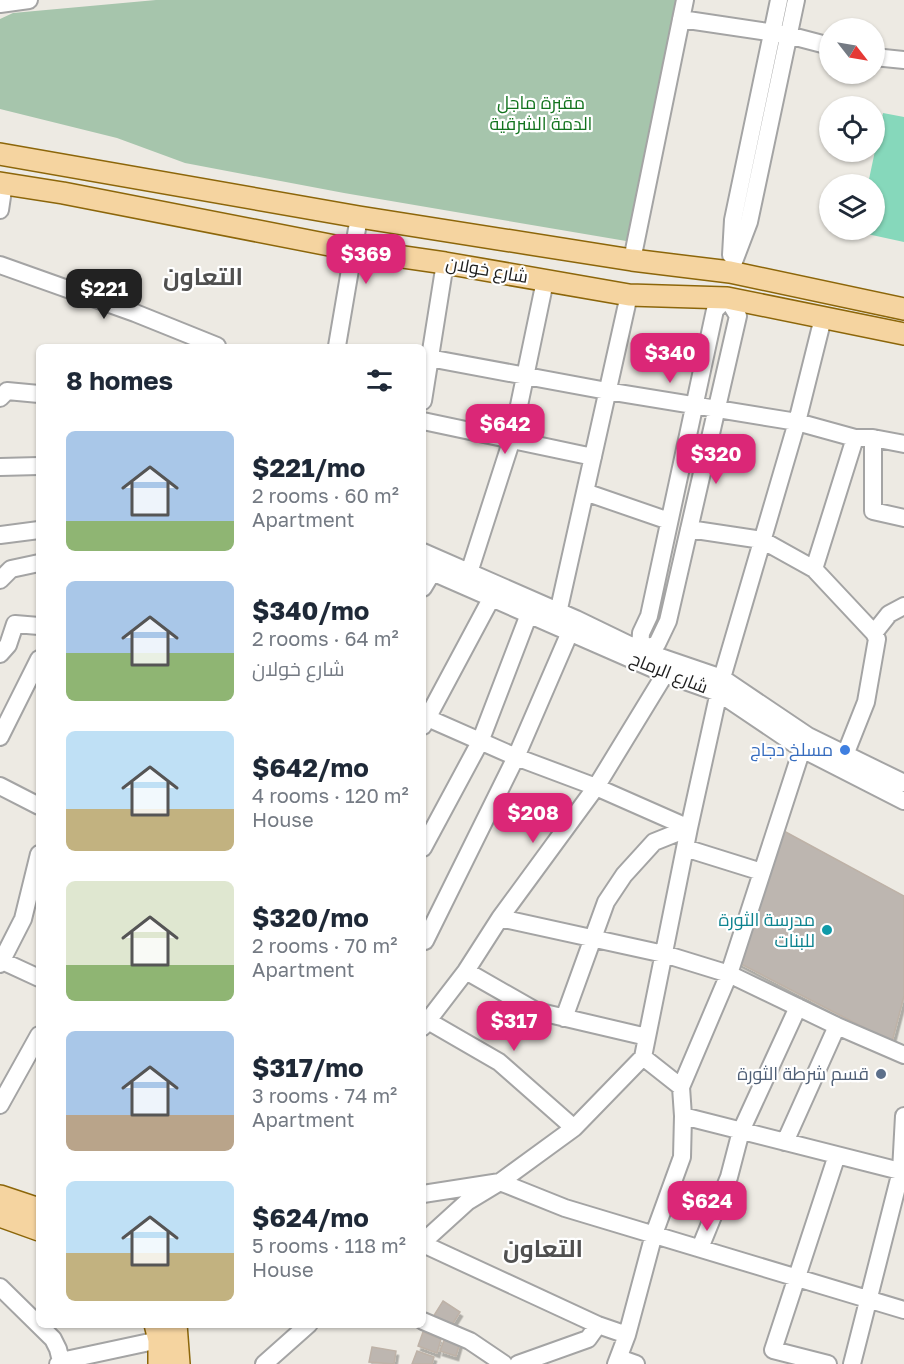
<!DOCTYPE html>
<meta charset="utf-8">
<style>
:root{--surface:#fff;--page:#f6f6f7;--text:#1f2937;--muted:#747a83;--accent:#db2777}
body{margin:0;font-family:"Golos Text",Cairo,sans-serif;background:var(--page);color:var(--text);height:100vh;display:flex;flex-direction:column;font-size:22px;white-space:nowrap}
*{box-sizing:border-box;margin:0}
p{font-size:20px;color:var(--muted)}
.icon{flex:none;width:33px;height:33px;fill:none;stroke:currentColor;stroke-width:2;stroke-linecap:round;stroke-linejoin:round}
.map{position:relative;flex:1;overflow:hidden}
.panel{position:absolute;left:36px;top:344px;width:390px;height:984px;display:flex;flex-direction:column;background:var(--surface);border-radius:9px;box-shadow:0 2px 4px #0004}
.panel>*{flex:none}
.needle{width:39px;rotate:121deg}
.tools{position:absolute;left:819px;top:18px;display:grid;gap:12px}
.tools a{display:grid;place-items:center;width:66px;height:66px;border-radius:50%;background:var(--surface);box-shadow:0 2px 4px #0004;font-size:30px}
.price{position:absolute;translate:-50% -51px;padding:0 14px;border-radius:12px;background:var(--accent);color:#fff;font-size:20px;line-height:39px;filter:drop-shadow(0 2px 3px #0008)}
.price::after{content:'';position:absolute;left:50%;top:36px;width:18px;height:14px;margin-left:-9px;background:inherit;clip-path:polygon(0 0,100% 0,50% 100%)}
.price.active{background:#222;color:#fff}
ul{padding:0;list-style:none}
li{display:flex;align-items:center;gap:18px;height:150px;padding:0 30px}
li span{display:grid;place-items:center;flex:none;width:168px;height:120px;border-radius:9px;color:#555}
li>.icon{margin-inline-start:auto}
span .icon{width:72px;height:72px;fill:#fffc;stroke-width:1}
li b{font-size:26px}
h2{display:flex;justify-content:space-between;align-items:center;height:72px;padding:0 30px;font-size:26px}
.map>svg:first-child{display:block}
.cemetery{fill:#a6c5ac}
.pitch{fill:#86d8bb}
.building{fill:#bdb6b0;stroke:#beb2a7;stroke-width:1.5;filter:url(#shadow)}
.lines{fill:none;stroke-linecap:round;stroke-linejoin:round}
.minor-casing{stroke:#a4a4a4;stroke-width:20}
.major-casing{stroke:#8c660a;stroke-width:24}
.minor{stroke:#fff;stroke-width:16}
.major{stroke:#f5d4a0;stroke-width:21}
.shop-dot{fill:#3f7fe0;stroke:#fff;stroke-width:2}
.culture-dot{fill:#0f9aa8;stroke:#fff;stroke-width:2}
.service-dot{fill:#5c6f8a;stroke:#fff;stroke-width:2}
.labels{text-anchor:middle;stroke-width:4.5;stroke-linejoin:round;paint-order:stroke}
.park-label{font-size:18px;fill:#12731e;stroke:#fff}
.street-label{font-size:18px;fill:#1d1d1d;stroke:#fff}
.shop-label{font-size:18px;fill:#366cbe;stroke:#fff;text-anchor:end}
.culture-label{font-size:18px;fill:#0d838f;stroke:#fff;text-anchor:end}
.service-label{font-size:18px;fill:#4e5e75;stroke:#fff;text-anchor:end}
.district-label{font-size:24px;font-weight:bold;fill:#505050;stroke:#fff}
</style>
<div class="map">
<svg width="904" height="1364" viewBox="0 0 904 1364">
<defs>
<filter id="shadow"><feDropShadow dx="2.5" dy="4.5" stdDeviation="0" flood-color="#0004"/></filter>
</defs>
<rect width="100%" height="100%" fill="#edeae3"/>
<path class="cemetery" d="M156,0H682L632,242L344,193L185,163L117,138L0,109V19L13,13Z"/>
<path class="pitch" d="M883,113L904,117V242L858,232V230H874V184H868Z"/>
<path class="building" d="M782,830L904,896V996L892,1042L739,963Z
M443,1301L460,1312L450,1328L433,1317Z
M423,1332L441,1339L437,1353L418,1346Z
M445,1338L460,1342L456,1356L440,1351Z
M372,1347L396,1351L394,1364L369,1362Z
M417,1351L434,1357L432,1364H412Z"/>
<g class="lines">
<g class="minor-casing">
<path id="minor" d="M0,4L29,0
M681,19L788,35L830,46
M874,57L904,60
M0,210L4,183
M731,255L733,220L779,0
M632,260L685,0
M0,265L135,313L217,346
M730,272L749,222L796,0
M337,346L359,217
M429,358L607,391L797,422L855,438H873L904,444
M0,398L7,391L39,394
M423,401L445,263
M423,421L593,457
M873,438V511L904,518
M0,467L39,466
M585,492L669,521
M689,529L762,540L814,569L874,633L877,639L866,702L845,755
M0,535L39,530
M423,552L576,619L640,650L722,678L808,736L904,783
M423,568L665,674L719,693L802,749L904,801
M814,569L855,438
M0,580L11,569L39,563
M466,582L512,439L545,281
M423,588L432,573
M556,622L629,295
M874,633L889,614L904,606
M0,654L8,645L15,624L39,626
M631,658L640,650L657,644L668,621L738,316L727,298L715,310L649,616L641,633L640,650
M423,716L516,757L596,787L689,828
M423,726L492,597
M0,737L39,659
M0,786L39,806
M423,848L480,742L529,614
M685,848L762,872
M500,918L664,954L729,974L837,1026L904,1055
M423,940L425,941L516,757L570,632
M0,960L39,978
M0,964L23,919L39,854
M466,971L536,1011L647,1037
M423,1018L499,1062L574,1128
M564,1018L606,902L624,875L654,842L689,828
M423,1027L466,971L500,918L596,787L665,674
M681,1087L729,974L802,749
M0,1105L39,1035
M683,1116L904,1172
M785,1142L837,1026
M423,1194L500,1182L565,1208L904,1310
M423,1242L467,1202L500,1182L574,1128L643,1057L689,828L722,678L797,422L823,318
M423,1244L598,1325L627,1335
M700,1248L729,1177L741,1131L798,1007
M0,1287L53,1339L58,1349L61,1361
M423,1321L470,1341L504,1364
M619,1358L636,1364
M58,1364L61,1361L159,1340
M264,1364L309,1324
M518,1364L588,1339L598,1325
M616,1364L627,1335L654,1234L682,1157L683,1116L681,1087L643,1057
M828,1364L773,1350L837,1155
M852,1364L901,1171L904,1116"/>
</g>
<g class="major-casing">
<path id="major" d="M0,154L359,217L632,260L730,272L904,309
M0,183L63,193L355,250L445,263L629,295L727,298L904,334
M0,1196L39,1209
M0,1216L39,1230
M155,1324L159,1340V1364
M176,1324L179,1364"/>
</g>
<use href="#minor" class="minor"/>
<use href="#major" class="major"/>
</g>
<circle class="shop-dot" cx="845" cy="750" r="6"/>
<circle class="culture-dot" cx="827" cy="930" r="6"/>
<circle class="service-dot" cx="881" cy="1074" r="6"/>
<g class="labels">
<g class="park-label">
<text x="541" y="109">مقبرة ماجل<tspan x="541" dy="21">الدمة الشرقية</tspan></text>
</g>
<g class="street-label">
<text transform="translate(487 270) rotate(10)" y="6">شارع خولان</text>
<text transform="translate(669 673) rotate(22)" y="6">شارع الرماح</text>
</g>
<g class="shop-label">
<text x="833" y="756">مسلخ دجاج</text>
</g>
<g class="culture-label">
<text x="815" y="926">مدرسة الثورة<tspan x="815" dy="21">للبنات</tspan></text>
</g>
<g class="service-label">
<text x="869" y="1080">قسم شرطة الثورة</text>
</g>
<g class="district-label">
<text x="203" y="285">التعاون</text>
<text x="543" y="1257">التعاون</text>
</g>
</g>
</svg>
<div class="tools">
<a><svg class="needle" viewBox="-14 -14 28 28"><path d="M0-13l5 13h-10z" fill="#e53935"/><path d="M0 13l5-13h-10z" fill="#747a83"/></svg></a>
<a><svg class="icon" aria-label="locate" viewBox="0 0 24 24"><circle cx="12" cy="12" r="6"/><path d="M12 2v4M12 18v4M2 12h4M18 12h4"/></svg></a>
<a><svg class="icon" aria-label="layers" viewBox="0 0 24 24"><path d="M12 4l9 5-9 5-9-5zM3 14l9 5 9-5"/></svg></a>
</div>
<b class="price" style="left:366px;top:285px">$369</b>
<b class="price active" style="left:104px;top:320px">$221</b>
<b class="price" style="left:670px;top:384px">$340</b>
<b class="price" style="left:505px;top:455px">$642</b>
<b class="price" style="left:716px;top:485px">$320</b>
<b class="price" style="left:533px;top:844px">$208</b>
<b class="price" style="left:514px;top:1052px">$317</b>
<b class="price" style="left:707px;top:1232px">$624</b>
<section class="panel">
<h2>8 homes<svg class="icon" aria-label="filters" viewBox="0 0 24 24"><path d="M4 7h16M4 17h16"/><circle cx="9" cy="7" r="2"/><circle cx="15" cy="17" r="2"/></svg></h2>
<ul>
<li><span style="background:linear-gradient(#a9c7e8 75%,#8fb573 0)"><svg class="icon" aria-label="home" viewBox="0 0 24 24"><path d="M3 11l9-7 9 7M6 9v11h12V9"/></svg></span><div><b>$221/mo</b><p>2 rooms · 60 m²</p><p>Apartment</p></div></li>
<li><span style="background:linear-gradient(#a9c7e8 60%,#8fb573 0)"><svg class="icon" aria-label="home" viewBox="0 0 24 24"><path d="M3 11l9-7 9 7M6 9v11h12V9"/></svg></span><div><b>$340/mo</b><p>2 rooms · 64 m²</p><p>شارع خولان</p></div></li>
<li><span style="background:linear-gradient(#bfe0f5 65%,#c2b280 0)"><svg class="icon" aria-label="home" viewBox="0 0 24 24"><path d="M3 11l9-7 9 7M6 9v11h12V9"/></svg></span><div><b>$642/mo</b><p>4 rooms · 120 m²</p><p>House</p></div></li>
<li><span style="background:linear-gradient(#dfe7d0 70%,#8fb573 0)"><svg class="icon" aria-label="home" viewBox="0 0 24 24"><path d="M3 11l9-7 9 7M6 9v11h12V9"/></svg></span><div><b>$320/mo</b><p>2 rooms · 70 m²</p><p>Apartment</p></div></li>
<li><span style="background:linear-gradient(#a9c7e8 70%,#b9a48a 0)"><svg class="icon" aria-label="home" viewBox="0 0 24 24"><path d="M3 11l9-7 9 7M6 9v11h12V9"/></svg></span><div><b>$317/mo</b><p>3 rooms · 74 m²</p><p>Apartment</p></div></li>
<li><span style="background:linear-gradient(#bfe0f5 60%,#c2b280 0)"><svg class="icon" aria-label="home" viewBox="0 0 24 24"><path d="M3 11l9-7 9 7M6 9v11h12V9"/></svg></span><div><b>$624/mo</b><p>5 rooms · 118 m²</p><p>House</p></div></li>
</ul>
</section>
</div>
